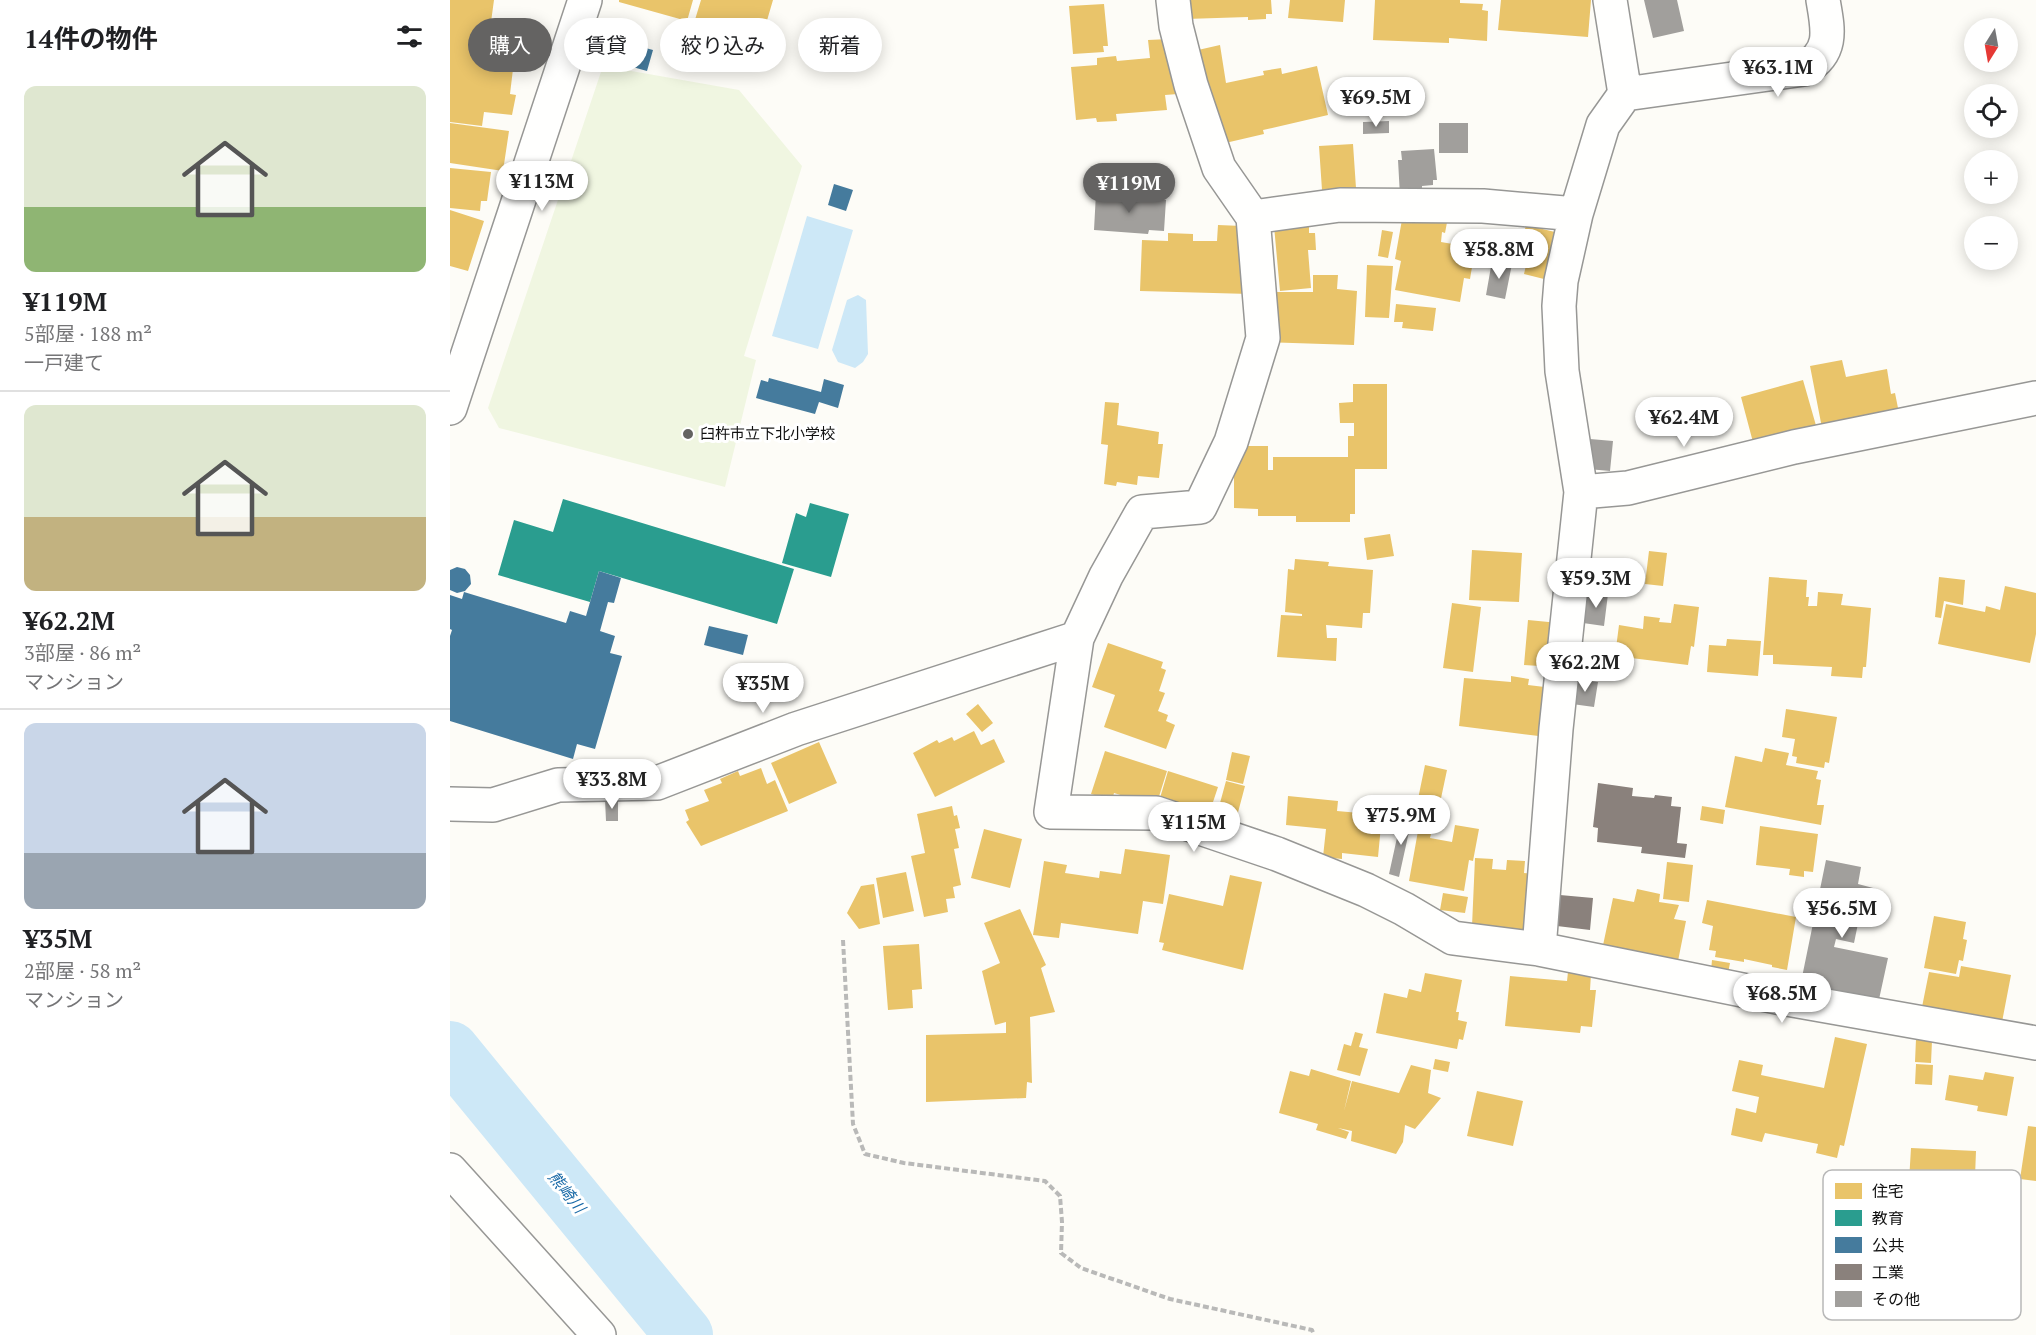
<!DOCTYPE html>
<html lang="ja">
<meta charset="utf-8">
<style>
:root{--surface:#fff;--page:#f2f2f2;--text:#202124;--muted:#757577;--line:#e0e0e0;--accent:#646362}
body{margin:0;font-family:"PT Serif","Noto Sans JP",serif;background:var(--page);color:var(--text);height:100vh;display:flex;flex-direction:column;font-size:22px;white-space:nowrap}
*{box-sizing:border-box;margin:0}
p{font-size:20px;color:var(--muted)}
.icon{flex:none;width:33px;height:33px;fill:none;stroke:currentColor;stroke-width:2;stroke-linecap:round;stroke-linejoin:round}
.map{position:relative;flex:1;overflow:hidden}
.panel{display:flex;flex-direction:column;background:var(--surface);width:450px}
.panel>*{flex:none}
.hud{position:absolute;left:18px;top:18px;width:570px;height:54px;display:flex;gap:12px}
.needle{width:39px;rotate:191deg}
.fabs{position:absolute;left:1514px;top:18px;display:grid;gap:12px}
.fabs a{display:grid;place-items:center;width:54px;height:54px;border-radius:50%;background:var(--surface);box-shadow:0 3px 15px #0003;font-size:30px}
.price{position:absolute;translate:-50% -51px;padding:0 14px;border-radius:21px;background:#fff;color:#222;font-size:20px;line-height:39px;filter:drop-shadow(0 2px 3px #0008)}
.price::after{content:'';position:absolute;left:50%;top:36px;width:18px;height:14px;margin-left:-9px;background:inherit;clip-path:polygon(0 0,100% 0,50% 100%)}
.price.current{background:var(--accent);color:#fff}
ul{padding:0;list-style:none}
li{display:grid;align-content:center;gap:12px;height:318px;padding:0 24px}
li+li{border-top:2px solid var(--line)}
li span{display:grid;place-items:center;height:186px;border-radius:12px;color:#555}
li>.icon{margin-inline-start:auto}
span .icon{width:108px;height:108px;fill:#fffc;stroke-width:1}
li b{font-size:26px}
h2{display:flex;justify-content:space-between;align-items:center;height:72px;padding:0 24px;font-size:26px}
.pill{padding:0 21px;border-radius:27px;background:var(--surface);box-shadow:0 3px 15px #0003;font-size:21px;line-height:54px}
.pill.current{background:var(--accent);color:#fff}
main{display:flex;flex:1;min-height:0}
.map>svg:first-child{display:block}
.pitch{fill:#f0f6e1}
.water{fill:#cde8f7}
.homes{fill:#e9c46a}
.schools{fill:#2a9d8f}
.public{fill:#457b9d}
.industry{fill:#8a817c}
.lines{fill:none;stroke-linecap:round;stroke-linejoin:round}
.river{stroke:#cde8f7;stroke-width:58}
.building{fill:#a19f9c}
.minor-casing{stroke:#979795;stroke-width:36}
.path{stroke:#b9b9b8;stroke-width:4;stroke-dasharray:6 3;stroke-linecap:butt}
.minor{stroke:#fffffe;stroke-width:33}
.poi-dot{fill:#646362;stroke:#fff;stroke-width:2}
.labels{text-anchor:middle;stroke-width:6;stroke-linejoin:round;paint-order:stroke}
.poi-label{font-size:15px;fill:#111;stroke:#fff;text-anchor:start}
.water-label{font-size:16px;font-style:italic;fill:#1768a6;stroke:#fff}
.key{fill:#fff;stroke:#b8b8b8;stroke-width:1.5}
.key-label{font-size:16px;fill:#111}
</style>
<main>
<section class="panel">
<h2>14件の物件<svg class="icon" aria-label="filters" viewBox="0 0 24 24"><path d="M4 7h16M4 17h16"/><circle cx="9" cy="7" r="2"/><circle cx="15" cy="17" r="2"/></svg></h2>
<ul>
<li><span style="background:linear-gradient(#dfe7d0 65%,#8fb573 0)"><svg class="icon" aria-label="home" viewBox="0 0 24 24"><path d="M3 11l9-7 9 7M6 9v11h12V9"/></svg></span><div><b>¥119M</b><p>5部屋 · 188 m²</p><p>一戸建て</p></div></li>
<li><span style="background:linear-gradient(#dfe7d0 60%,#c2b280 0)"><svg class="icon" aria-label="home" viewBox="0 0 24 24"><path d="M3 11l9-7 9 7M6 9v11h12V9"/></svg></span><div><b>¥62.2M</b><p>3部屋 · 86 m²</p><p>マンション</p></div></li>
<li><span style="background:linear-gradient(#c9d6e8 70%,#9aa5b1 0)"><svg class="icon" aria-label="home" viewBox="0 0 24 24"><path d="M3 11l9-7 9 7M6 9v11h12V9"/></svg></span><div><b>¥35M</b><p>2部屋 · 58 m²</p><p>マンション</p></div></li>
</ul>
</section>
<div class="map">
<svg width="1586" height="1335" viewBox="0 0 1586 1335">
<rect width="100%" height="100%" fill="#fdfcf7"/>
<path class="pitch" d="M153,66L289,90L352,166L294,356L306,360L275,487L49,428L38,408Z"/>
<path class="water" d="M357,216L403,230L368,349L322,336Z
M408,295L416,300L418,354L413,362L405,368L388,362L382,350L397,300Z"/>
<path class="homes" d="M0,0H44L41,22L48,24L43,66L63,69L60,94L66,95L62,115L34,112L32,126L0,122Z
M169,0H243L237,21L169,2Z
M251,0H323L311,41L244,23Z
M735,0H821L822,14H816V19L798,20V17L736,19Z
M840,0H895L893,22L838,18Z
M925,0H1010V3L1033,4L1032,10L1038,11L1037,41L999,38V43L923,40Z
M1051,0H1141L1138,37L1048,30Z
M654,4L658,46H653L654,52L623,54L619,6Z
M719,39L728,94L715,95L717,110L666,114L667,121L647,122L646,118L626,120L621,67L647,65V58L666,56L667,61L700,58L698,40Z
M770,45L776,83L814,75L813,71L831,68L832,74L867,66L878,115L813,130L814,134L771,144L748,50Z
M0,123L59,131L53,171L0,163Z
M903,144L906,188L872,190L869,146Z
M0,168L41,172L37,201H31L30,211L0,208Z
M0,210L34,221L18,271L0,266Z
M953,214L998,217L995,233L992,232L991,242L1020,247L1017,260L1023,261L1020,279L1014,278L1010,302L945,290L951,261L945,259Z
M856,223V227H859V233H865L866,250H858L861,288L830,291L824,226Z
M768,225L792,226L800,294L690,291L692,240L718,241V233L743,234V241H767Z
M1076,225L1109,233L1098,280L1074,274L1077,261L1068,258Z
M932,230L943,232L938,258L928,256Z
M917,265L943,266L939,318L915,317Z
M863,275H888L887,289L907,291L904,345L815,342L825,292H863Z
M946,304L986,308L983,331L952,328L953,322H944Z
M1392,360L1396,377L1437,369L1441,394L1445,393L1449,413L1372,428L1360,366Z
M1353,380L1367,429L1304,446L1291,397Z
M903,384H937V469H905V514H900V522H846V516H808V509L784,508V446H818V470H823V457H898V436H904V423H890L889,403L903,402Z
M655,402L669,403L667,425L709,432L708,444H713L709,478L688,476L687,485L667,482L666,486L654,484L658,445L651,444Z
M940,534L944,556L917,560L914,538Z
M1022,550L1072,553L1069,602L1019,600Z
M1199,551L1217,553L1213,586L1195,584Z
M845,559L879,562L878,566L923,570L920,613H913L912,628L876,625L877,638H887L886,661L827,657L831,615L852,616V614L835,612L838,569L844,570Z
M1319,577L1357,580L1356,597H1359L1358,606H1367L1368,592L1393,594L1391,605L1421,608L1416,667H1413L1412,678L1381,676L1382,667L1323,664V655H1313Z
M1489,577L1515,580L1513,605L1494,601L1491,618L1485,617Z
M1555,586L1586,593V634L1580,663L1488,644L1496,604L1535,612L1536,606L1550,610Z
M1002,603L1031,607L1023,672L993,668Z
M1224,604L1249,607L1244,647L1241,646L1238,665L1165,656L1169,625L1193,629L1194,616L1210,618L1209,622L1221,623Z
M1078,620L1109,623L1105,667L1074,665Z
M1277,639L1311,641L1308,676L1257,672L1259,645L1276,646Z
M658,643L713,662L711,668L716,670L709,691L715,693L708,711L718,715L716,721L725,725L716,749L654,727L665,695L642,687Z
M1061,676L1079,679L1078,685L1103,688L1097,737L1009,726L1014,678L1061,682Z
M528,704L543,723L532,732L516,714Z
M1336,709L1387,717L1379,763L1375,762L1374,768L1346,763L1347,757L1342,756L1345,739L1332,737Z
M524,731L531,745L544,739L555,762L485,797L463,753L487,740L489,743L502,737L504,741Z
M369,742L387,783L339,804L321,763Z
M1315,748L1339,753L1336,765L1368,771L1366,779L1371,780L1367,805H1374L1371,825L1275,807L1285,756L1312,762Z
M655,751L717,771L706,806L664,793L662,800L641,794Z
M782,752L800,756L793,784L776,780Z
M975,765L997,770L990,803L968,799Z
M311,768L317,784L325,780L338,811L251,846L236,822L239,820L235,810L259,801L254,790L272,783L270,779L288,771L290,776Z
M718,771L768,787L755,826L707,808Z
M776,781L795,786L786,820L767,814Z
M838,796L888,801L887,811L932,815L928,857L892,853V859L873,857L876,829L836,825Z
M502,806L504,816L507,815L510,828L505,829L509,848L504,849L511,885L503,887L505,898L496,899L498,912L474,917L461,856L475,853L467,814Z
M1252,806L1275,810L1273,824L1250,820Z
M1005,825L1029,829L1023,861L1019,860L1014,891L959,881L968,831L981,834L980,838L1002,842Z
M1310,826L1368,834L1363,872L1354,871V877L1339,875L1340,869L1306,865Z
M534,829L572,839L560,888L521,878Z
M675,849L720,855L713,904L693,901L688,934L611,923L609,938L583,935L594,861L617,865L615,873L649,878L650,871L671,874Z
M1025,858L1043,859L1042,869L1056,870L1057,860L1075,861L1074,873L1085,874L1082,933L1055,932V928L1022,926Z
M1217,862L1243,865L1239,902L1213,899Z
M456,872L464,911L433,918L426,878Z
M780,875L812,882L793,970L712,950L714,943L709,942L719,894L773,906Z
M424,884L430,924L409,929L397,913L411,886Z
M1187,889L1210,894L1209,902L1229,905L1224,919L1236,921L1227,966L1152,950L1163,898L1184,902Z
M993,893L1018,897L1015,913L990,910Z
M1257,900L1346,917L1337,970L1322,967V965L1294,959V962L1265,957L1266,951L1259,950L1263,926L1252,923Z
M570,909L596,965L591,968L605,1012L580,1017L582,1083L577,1082L576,1098L476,1102V1035L556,1033V1022L545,1025L532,971L550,963L534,923Z
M1484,916L1516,922L1513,939L1517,940L1513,961L1509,960L1506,974L1474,968Z
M469,944L472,989L462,990L463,1008L438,1010L433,946Z
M1262,960L1280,963L1278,973L1261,971Z
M1511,966L1561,975L1552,1022L1472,1007L1479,972L1509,977Z
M1118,972L1141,974L1140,990H1146L1142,1027L1131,1026L1130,1033L1055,1026L1060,976L1117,981Z
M975,973L1012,980L1006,1012H1009L1008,1020L1017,1022L1013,1040L1009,1039L1007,1049L926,1033L934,993L957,998L959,989L971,992Z
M905,1032L913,1034L909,1047L918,1049L910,1076L887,1070L894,1044L901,1046Z
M1385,1037L1417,1044L1394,1146L1390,1145L1387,1158L1366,1153L1368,1144L1315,1133L1312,1142L1281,1135L1286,1108L1306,1113L1309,1097L1282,1091L1289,1060L1313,1065L1311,1075L1374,1088Z
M1466,1039L1482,1041L1481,1063L1465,1062Z
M985,1059L1000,1062L998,1072L983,1069Z
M1466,1064L1483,1065L1482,1085L1465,1084Z
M961,1065L981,1070L978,1093L991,1098L965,1129L955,1125L953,1142L946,1154L901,1141L902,1131L888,1128L899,1132L896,1139L866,1130L868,1124L829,1113L840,1071L859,1076L861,1069L901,1081L894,1111L902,1081L949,1093Z
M1535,1072L1564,1077L1557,1116L1527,1111L1528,1106L1495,1100L1499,1075L1533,1080Z
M1027,1091L1073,1101L1063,1146L1017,1136Z
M1578,1126L1586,1127V1181L1570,1179Z
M1461,1148L1526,1151L1525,1177H1530V1193H1524V1201L1458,1198Z"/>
<path class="schools" d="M113,499L344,569L327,624L149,571L140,602L48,575L64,520L103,532Z
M360,503L399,514L381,577L332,563L346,513L356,517Z"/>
<path class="public" d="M166,40L203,50L197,71L161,61Z
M384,184L403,190L396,211L378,205Z
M319,378L371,392L374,379L394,385L388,408L369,402L365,414L306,398L311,380L318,382Z
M7,567L15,569L20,575L21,584L15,591L7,593L0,590V570Z
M149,571L171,578L164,603L158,602L150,631L165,636L160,653L172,656L145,749L127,744L123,759L0,721V636L2,630L0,629V595L12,599L14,592L116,623L120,611L136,616Z
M259,626L298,635L293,655L254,645Z"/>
<path class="industry" d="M1148,783L1183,788L1182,796L1204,798L1205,795L1222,797L1221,806L1231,807L1227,843L1237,844L1235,858L1191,853L1192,847L1147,842L1148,828L1143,827Z
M1110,895L1143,898L1140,930L1107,926Z"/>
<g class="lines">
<path class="river" d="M0,1050L234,1335"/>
</g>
<path class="building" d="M1194,0H1227L1234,31L1203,38Z
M939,121V133L913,134V122Z
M989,123H1018V153H989Z
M984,149L987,180H983V185L972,186V195L950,196L948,160H952L951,151Z
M646,193L664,194V196L716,200L714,231L699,230L698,234L644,230Z
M1042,261L1062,264L1055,299L1036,295Z
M1140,439L1163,441L1160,471L1138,469Z
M1137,592L1158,594L1154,626L1133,623Z
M1126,679L1148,682L1144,707L1122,704Z
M155,799H168V821H156Z
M952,815L962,818L949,877L939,874Z
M1376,860L1411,867L1408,884L1427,889L1422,916L1410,914L1404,943L1386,939L1384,947L1438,958L1428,1004L1350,987Z"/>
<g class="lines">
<g class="minor-casing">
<path id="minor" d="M723,0L726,26L741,85L769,168L803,217L813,338L781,442L750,507L692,512L656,576L627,638L601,812L706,813L827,854L916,890L954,909L1003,938L1089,949L1337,999L1586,1043
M1175,94L1354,69C1384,52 1378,29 1373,0
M803,217L890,205L1033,206L1126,214
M0,408L135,0
M1131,492L1178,488L1344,447L1586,398
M0,804L43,805L108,785L207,783L346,729L627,638
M1089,949L1106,729L1131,492L1112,371L1109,306L1111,281L1126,214L1153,125L1175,94L1160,0
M0,1170L149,1335"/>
</g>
<path class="path" d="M393,940L403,1124L415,1154L454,1163L595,1181L610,1196L612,1222L611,1253L631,1268L720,1299L862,1330L864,1335"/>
<use href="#minor" class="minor"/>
</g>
<circle class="poi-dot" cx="238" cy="434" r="6"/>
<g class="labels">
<g class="poi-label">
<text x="250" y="439">臼杵市立下北小学校</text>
</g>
<g class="water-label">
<text transform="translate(117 1192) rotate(51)" y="6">熊崎川</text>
</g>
</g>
<rect x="1373" y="1170" width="198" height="150" rx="9" class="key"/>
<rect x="1385" y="1183" width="27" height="16" fill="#e9c46a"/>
<rect x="1385" y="1210" width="27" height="16" fill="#2a9d8f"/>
<rect x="1385" y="1237" width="27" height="16" fill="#457b9d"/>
<rect x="1385" y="1264" width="27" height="16" fill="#8a817c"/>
<rect x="1385" y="1291" width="27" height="16" fill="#a19f9c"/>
<g class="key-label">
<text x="1422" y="1197">住宅</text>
<text x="1422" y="1224">教育</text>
<text x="1422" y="1251">公共</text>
<text x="1422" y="1278">工業</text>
<text x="1422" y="1305">その他</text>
</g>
</svg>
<div class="fabs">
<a><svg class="needle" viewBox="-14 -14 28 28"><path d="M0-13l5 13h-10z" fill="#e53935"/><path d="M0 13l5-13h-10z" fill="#757577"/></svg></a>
<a><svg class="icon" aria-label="locate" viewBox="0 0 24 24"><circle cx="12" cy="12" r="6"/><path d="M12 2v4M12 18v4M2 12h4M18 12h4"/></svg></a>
<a>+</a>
<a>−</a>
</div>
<b class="price" style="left:1328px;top:98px">¥63.1M</b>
<b class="price" style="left:926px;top:128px">¥69.5M</b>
<b class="price" style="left:92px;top:212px">¥113M</b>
<b class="price current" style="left:679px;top:214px">¥119M</b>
<b class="price" style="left:1049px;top:280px">¥58.8M</b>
<b class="price" style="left:1234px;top:448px">¥62.4M</b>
<b class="price" style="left:1146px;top:609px">¥59.3M</b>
<b class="price" style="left:1135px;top:693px">¥62.2M</b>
<b class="price" style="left:313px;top:714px">¥35M</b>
<b class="price" style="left:162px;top:810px">¥33.8M</b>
<b class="price" style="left:951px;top:846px">¥75.9M</b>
<b class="price" style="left:744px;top:853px">¥115M</b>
<b class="price" style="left:1392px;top:939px">¥56.5M</b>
<b class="price" style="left:1332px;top:1024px">¥68.5M</b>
<div class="hud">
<a class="pill current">購入</a>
<a class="pill">賃貸</a>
<a class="pill">絞り込み</a>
<a class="pill">新着</a>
</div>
</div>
</main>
